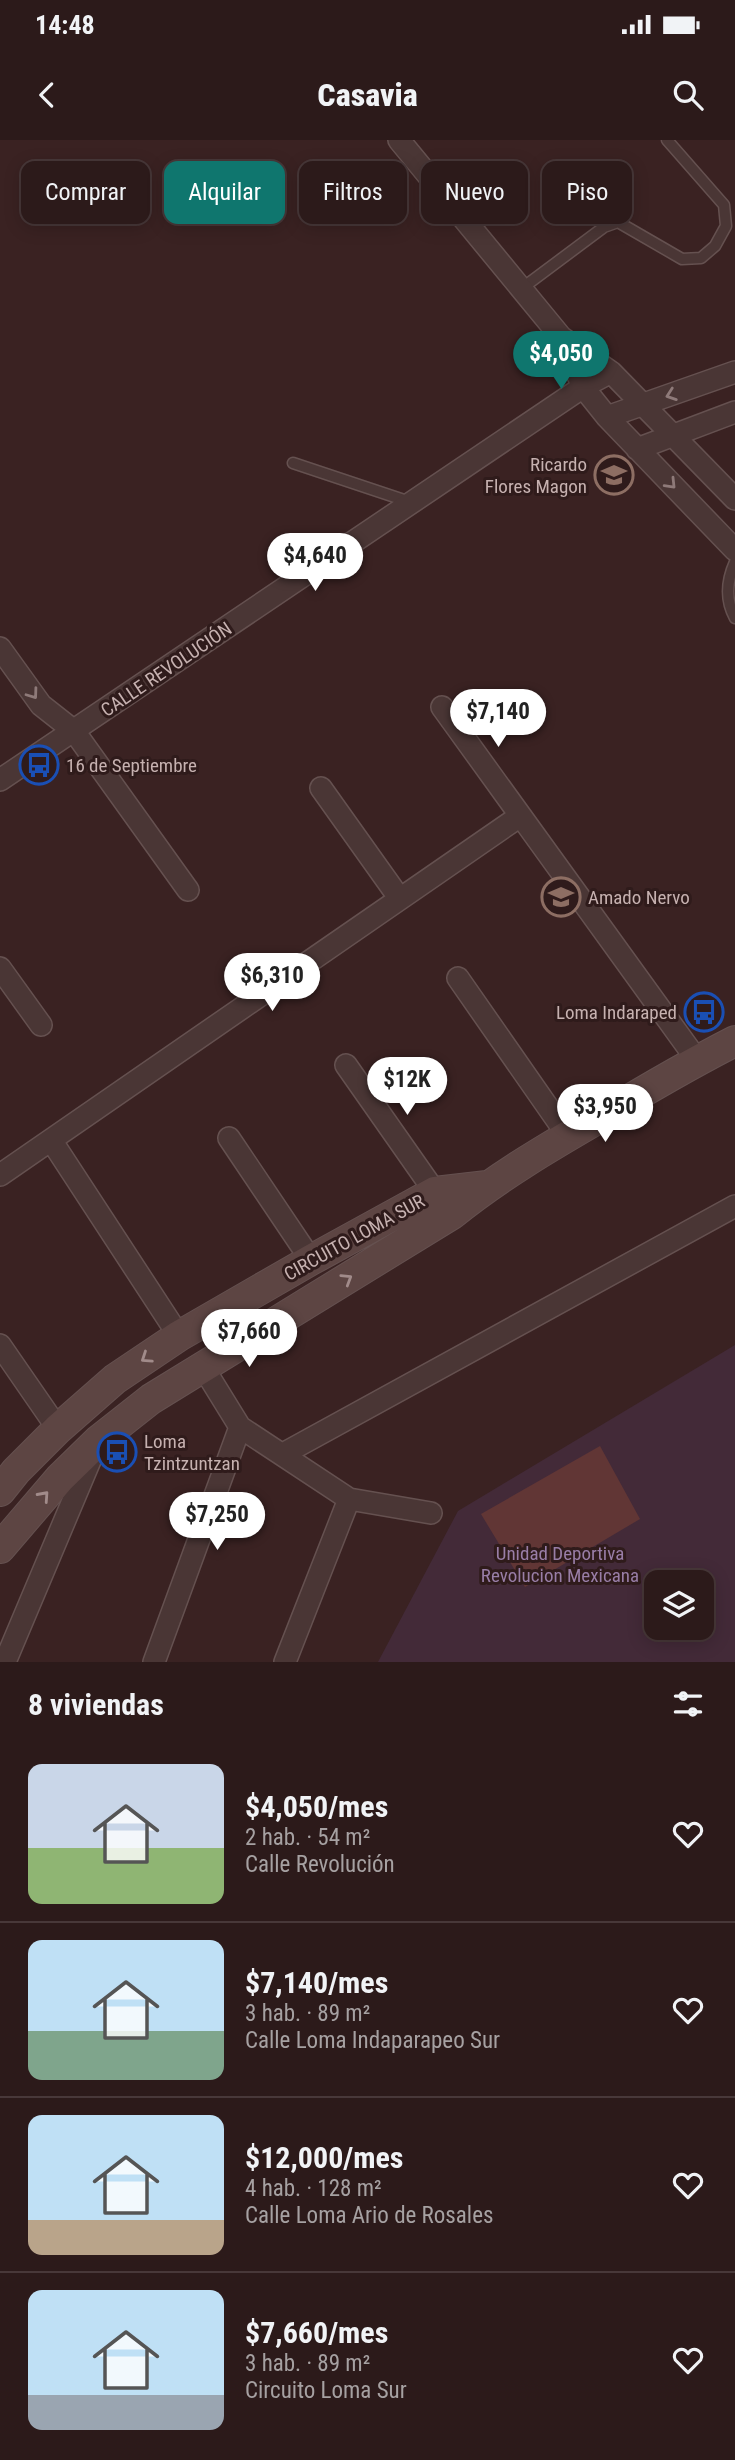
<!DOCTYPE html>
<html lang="es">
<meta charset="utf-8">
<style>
:root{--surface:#2c1a1a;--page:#342323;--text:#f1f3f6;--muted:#a6a1a2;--line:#483839;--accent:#0f766e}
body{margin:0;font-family:"Roboto Condensed",sans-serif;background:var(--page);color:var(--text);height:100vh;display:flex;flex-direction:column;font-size:26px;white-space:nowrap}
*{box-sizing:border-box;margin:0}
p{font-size:23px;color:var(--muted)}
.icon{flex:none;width:38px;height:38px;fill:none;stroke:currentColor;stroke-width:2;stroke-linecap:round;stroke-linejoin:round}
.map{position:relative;height:1522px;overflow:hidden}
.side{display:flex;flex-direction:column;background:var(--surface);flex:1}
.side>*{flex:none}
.guide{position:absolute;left:21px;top:21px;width:693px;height:63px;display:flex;gap:14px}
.buttons{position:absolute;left:644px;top:1430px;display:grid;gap:14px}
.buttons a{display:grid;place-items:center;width:70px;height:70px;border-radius:14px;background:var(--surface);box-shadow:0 4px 18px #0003,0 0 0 2px var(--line);font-size:35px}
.price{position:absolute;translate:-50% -60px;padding:0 16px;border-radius:24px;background:#fff;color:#222;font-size:23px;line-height:46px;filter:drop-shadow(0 2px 4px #0008)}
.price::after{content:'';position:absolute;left:50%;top:42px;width:21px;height:16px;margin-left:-10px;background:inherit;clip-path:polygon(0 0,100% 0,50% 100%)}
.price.on{background:var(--accent);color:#fff}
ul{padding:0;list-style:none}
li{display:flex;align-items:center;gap:21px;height:175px;padding:0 28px}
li+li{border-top:2px solid var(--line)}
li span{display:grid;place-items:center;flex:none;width:196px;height:140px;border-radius:14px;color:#555}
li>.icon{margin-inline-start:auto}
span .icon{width:84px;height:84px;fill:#fffc;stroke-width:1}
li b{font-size:30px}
h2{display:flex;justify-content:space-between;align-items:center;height:84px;padding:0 28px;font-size:30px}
.pill{padding:0 24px;border-radius:14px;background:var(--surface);box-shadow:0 4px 18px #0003,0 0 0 2px var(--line);font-size:24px;line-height:63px}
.pill.on{background:var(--accent);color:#fff}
.status{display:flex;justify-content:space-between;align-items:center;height:49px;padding:0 35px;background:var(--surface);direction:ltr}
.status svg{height:19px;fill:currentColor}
header{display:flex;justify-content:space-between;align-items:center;height:91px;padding:0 28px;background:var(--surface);font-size:32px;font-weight:800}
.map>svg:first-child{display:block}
.green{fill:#432a38;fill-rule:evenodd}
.water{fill:#613635}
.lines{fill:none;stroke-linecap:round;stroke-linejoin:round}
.lane-casing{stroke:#655150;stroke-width:13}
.street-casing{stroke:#655150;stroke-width:24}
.secondary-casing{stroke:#655150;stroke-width:32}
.lane{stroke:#4a3635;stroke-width:10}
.street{stroke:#4a3635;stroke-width:21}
.secondary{stroke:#5d4543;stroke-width:30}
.oneway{stroke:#8e7a79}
.oneway2{stroke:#a18b8a}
.labels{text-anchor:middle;stroke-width:6;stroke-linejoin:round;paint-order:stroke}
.poi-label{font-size:19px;fill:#c6b1b0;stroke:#2f1b1b;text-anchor:start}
.street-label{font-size:19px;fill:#c6b1b0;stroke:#2f1b1b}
.park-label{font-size:19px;fill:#997ea7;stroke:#2f1b1b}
</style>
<div class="status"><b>14:48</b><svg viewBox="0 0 49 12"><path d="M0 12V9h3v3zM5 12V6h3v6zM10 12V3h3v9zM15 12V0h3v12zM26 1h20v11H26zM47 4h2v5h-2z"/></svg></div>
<header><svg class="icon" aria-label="back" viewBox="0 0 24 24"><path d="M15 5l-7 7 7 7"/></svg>Casavia<svg class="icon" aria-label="search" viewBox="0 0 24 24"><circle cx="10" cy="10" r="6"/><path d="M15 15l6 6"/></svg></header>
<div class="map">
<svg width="735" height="1522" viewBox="0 0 735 1522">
<rect width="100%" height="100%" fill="#3a2222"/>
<path class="green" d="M735,1205V1522H378L458,1371ZM656,1442H702V1488H656Z"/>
<path class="water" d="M600,1306L640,1379L525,1447L481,1374Z"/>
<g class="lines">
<g class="lane-casing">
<path id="lane" d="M521,149L604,87L618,82L682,119L701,118L715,106L726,86L724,65L667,0
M293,323L410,362
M735,422C727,440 725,460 735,478"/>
</g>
<g class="street-casing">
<path id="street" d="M399,0L561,197L611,232L735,359
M562,199L583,247L607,277L735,410
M607,277L735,232
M637,309L735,272
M0,508L41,565L74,591L188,750
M442,567L697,920
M0,640L583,247L611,232
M321,648L400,759
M0,828L41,885
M458,838L568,996
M346,925L435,1052
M229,998L311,1120
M51,1000L179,1196
M0,1035L520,676
M0,1205L58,1289
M203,1227L240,1287L349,1359L431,1373
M283,1314L735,1066
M5,1522L94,1311
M154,1522L240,1287
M285,1522L349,1359"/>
</g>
<g class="secondary-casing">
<path id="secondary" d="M0,1351L16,1331L58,1289L115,1239L179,1196L311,1120L435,1052L487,1046
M0,1408L60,1338L99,1300L151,1259L452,1074C499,1036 552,1005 604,975C647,949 690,924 735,901"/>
</g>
<use href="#lane" class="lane"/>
<use href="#street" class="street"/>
<use href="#secondary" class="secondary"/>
</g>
<defs><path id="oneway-chevron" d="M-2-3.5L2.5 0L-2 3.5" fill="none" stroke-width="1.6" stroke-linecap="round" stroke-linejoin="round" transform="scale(1.75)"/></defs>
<g class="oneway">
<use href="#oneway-chevron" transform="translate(671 255) rotate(161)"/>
<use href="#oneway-chevron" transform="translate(671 344) rotate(46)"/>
<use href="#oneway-chevron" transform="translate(33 554) rotate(54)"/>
</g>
<g class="oneway2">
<use href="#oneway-chevron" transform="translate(347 1139) rotate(-32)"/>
<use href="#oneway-chevron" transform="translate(146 1218) rotate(146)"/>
<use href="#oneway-chevron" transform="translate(44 1356) rotate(-48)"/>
</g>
<defs>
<g id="school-ring" transform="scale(2.0125)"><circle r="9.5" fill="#2f1b1b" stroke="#8d6e63" stroke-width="1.5"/><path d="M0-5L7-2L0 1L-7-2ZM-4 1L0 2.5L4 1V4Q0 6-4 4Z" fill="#8d6e63"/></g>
<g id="bus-ring" transform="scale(2.0125)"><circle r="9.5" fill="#2f1b1b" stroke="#1a4fb4" stroke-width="1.5"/><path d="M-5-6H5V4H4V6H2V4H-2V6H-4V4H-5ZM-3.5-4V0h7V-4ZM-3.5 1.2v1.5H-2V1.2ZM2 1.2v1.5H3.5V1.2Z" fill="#1a4fb4"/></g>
</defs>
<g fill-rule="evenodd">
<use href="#school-ring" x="614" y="335"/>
<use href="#bus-ring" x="39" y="625"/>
<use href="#school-ring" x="561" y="757"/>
<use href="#bus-ring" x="704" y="872"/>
<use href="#bus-ring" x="117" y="1312"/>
</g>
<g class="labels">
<g class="poi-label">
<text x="587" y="331" text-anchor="end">Ricardo<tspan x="587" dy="22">Flores Magon</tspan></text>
<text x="66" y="632">16 de Septiembre</text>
<text x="588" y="764">Amado Nervo</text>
<text x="677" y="879" text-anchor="end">Loma Indaraped</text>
<text x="144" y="1308">Loma<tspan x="144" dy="22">Tzintzuntzan</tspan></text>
</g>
<g class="street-label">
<text transform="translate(166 529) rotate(-34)" y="7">CALLE REVOLUCIÓN</text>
<text transform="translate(354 1097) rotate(-29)" y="7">CIRCUITO LOMA SUR</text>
</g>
<g class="park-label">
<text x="560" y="1420">Unidad Deportiva<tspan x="560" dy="22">Revolucion Mexicana</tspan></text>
</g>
</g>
</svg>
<div class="buttons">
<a><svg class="icon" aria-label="layers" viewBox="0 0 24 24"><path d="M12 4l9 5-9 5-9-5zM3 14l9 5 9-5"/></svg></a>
</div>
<b class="price on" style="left:561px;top:251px">$4,050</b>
<b class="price" style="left:315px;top:453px">$4,640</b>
<b class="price" style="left:498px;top:609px">$7,140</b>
<b class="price" style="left:272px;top:873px">$6,310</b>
<b class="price" style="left:407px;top:977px">$12K</b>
<b class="price" style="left:605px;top:1004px">$3,950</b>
<b class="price" style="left:249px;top:1229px">$7,660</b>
<b class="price" style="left:217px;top:1412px">$7,250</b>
<div class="guide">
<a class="pill">Comprar</a>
<a class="pill on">Alquilar</a>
<a class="pill">Filtros</a>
<a class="pill">Nuevo</a>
<a class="pill">Piso</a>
</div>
</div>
<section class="side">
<h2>8 viviendas<svg class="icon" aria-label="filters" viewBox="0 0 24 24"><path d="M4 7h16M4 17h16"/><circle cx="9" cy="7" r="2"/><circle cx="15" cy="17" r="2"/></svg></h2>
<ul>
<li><span style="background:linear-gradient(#c9d6e8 60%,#8fb573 0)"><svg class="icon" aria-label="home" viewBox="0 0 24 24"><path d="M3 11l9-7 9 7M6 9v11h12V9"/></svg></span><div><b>$4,050/mes</b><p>2 hab. · 54 m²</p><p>Calle Revolución</p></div><svg class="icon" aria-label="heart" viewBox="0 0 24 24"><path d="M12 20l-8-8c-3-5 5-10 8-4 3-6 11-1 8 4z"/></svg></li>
<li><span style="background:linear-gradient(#bfe0f5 65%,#7fa58c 0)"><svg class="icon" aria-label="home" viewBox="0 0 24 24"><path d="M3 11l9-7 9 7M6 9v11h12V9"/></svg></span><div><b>$7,140/mes</b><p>3 hab. · 89 m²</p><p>Calle Loma Indaparapeo Sur</p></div><svg class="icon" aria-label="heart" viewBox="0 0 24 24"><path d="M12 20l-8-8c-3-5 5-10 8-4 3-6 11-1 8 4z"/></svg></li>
<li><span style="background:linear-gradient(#bfe0f5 75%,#b9a48a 0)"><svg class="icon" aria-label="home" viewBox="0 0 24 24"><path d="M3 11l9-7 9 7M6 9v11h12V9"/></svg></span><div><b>$12,000/mes</b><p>4 hab. · 128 m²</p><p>Calle Loma Ario de Rosales</p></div><svg class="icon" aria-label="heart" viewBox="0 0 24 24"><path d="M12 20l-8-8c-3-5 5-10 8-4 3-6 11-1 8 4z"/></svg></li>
<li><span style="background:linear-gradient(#bfe0f5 75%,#9aa5b1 0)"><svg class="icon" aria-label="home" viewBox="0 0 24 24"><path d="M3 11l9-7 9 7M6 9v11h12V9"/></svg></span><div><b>$7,660/mes</b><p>3 hab. · 89 m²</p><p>Circuito Loma Sur</p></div><svg class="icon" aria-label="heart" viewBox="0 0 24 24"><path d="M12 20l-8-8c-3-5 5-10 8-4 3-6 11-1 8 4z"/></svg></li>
</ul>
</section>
